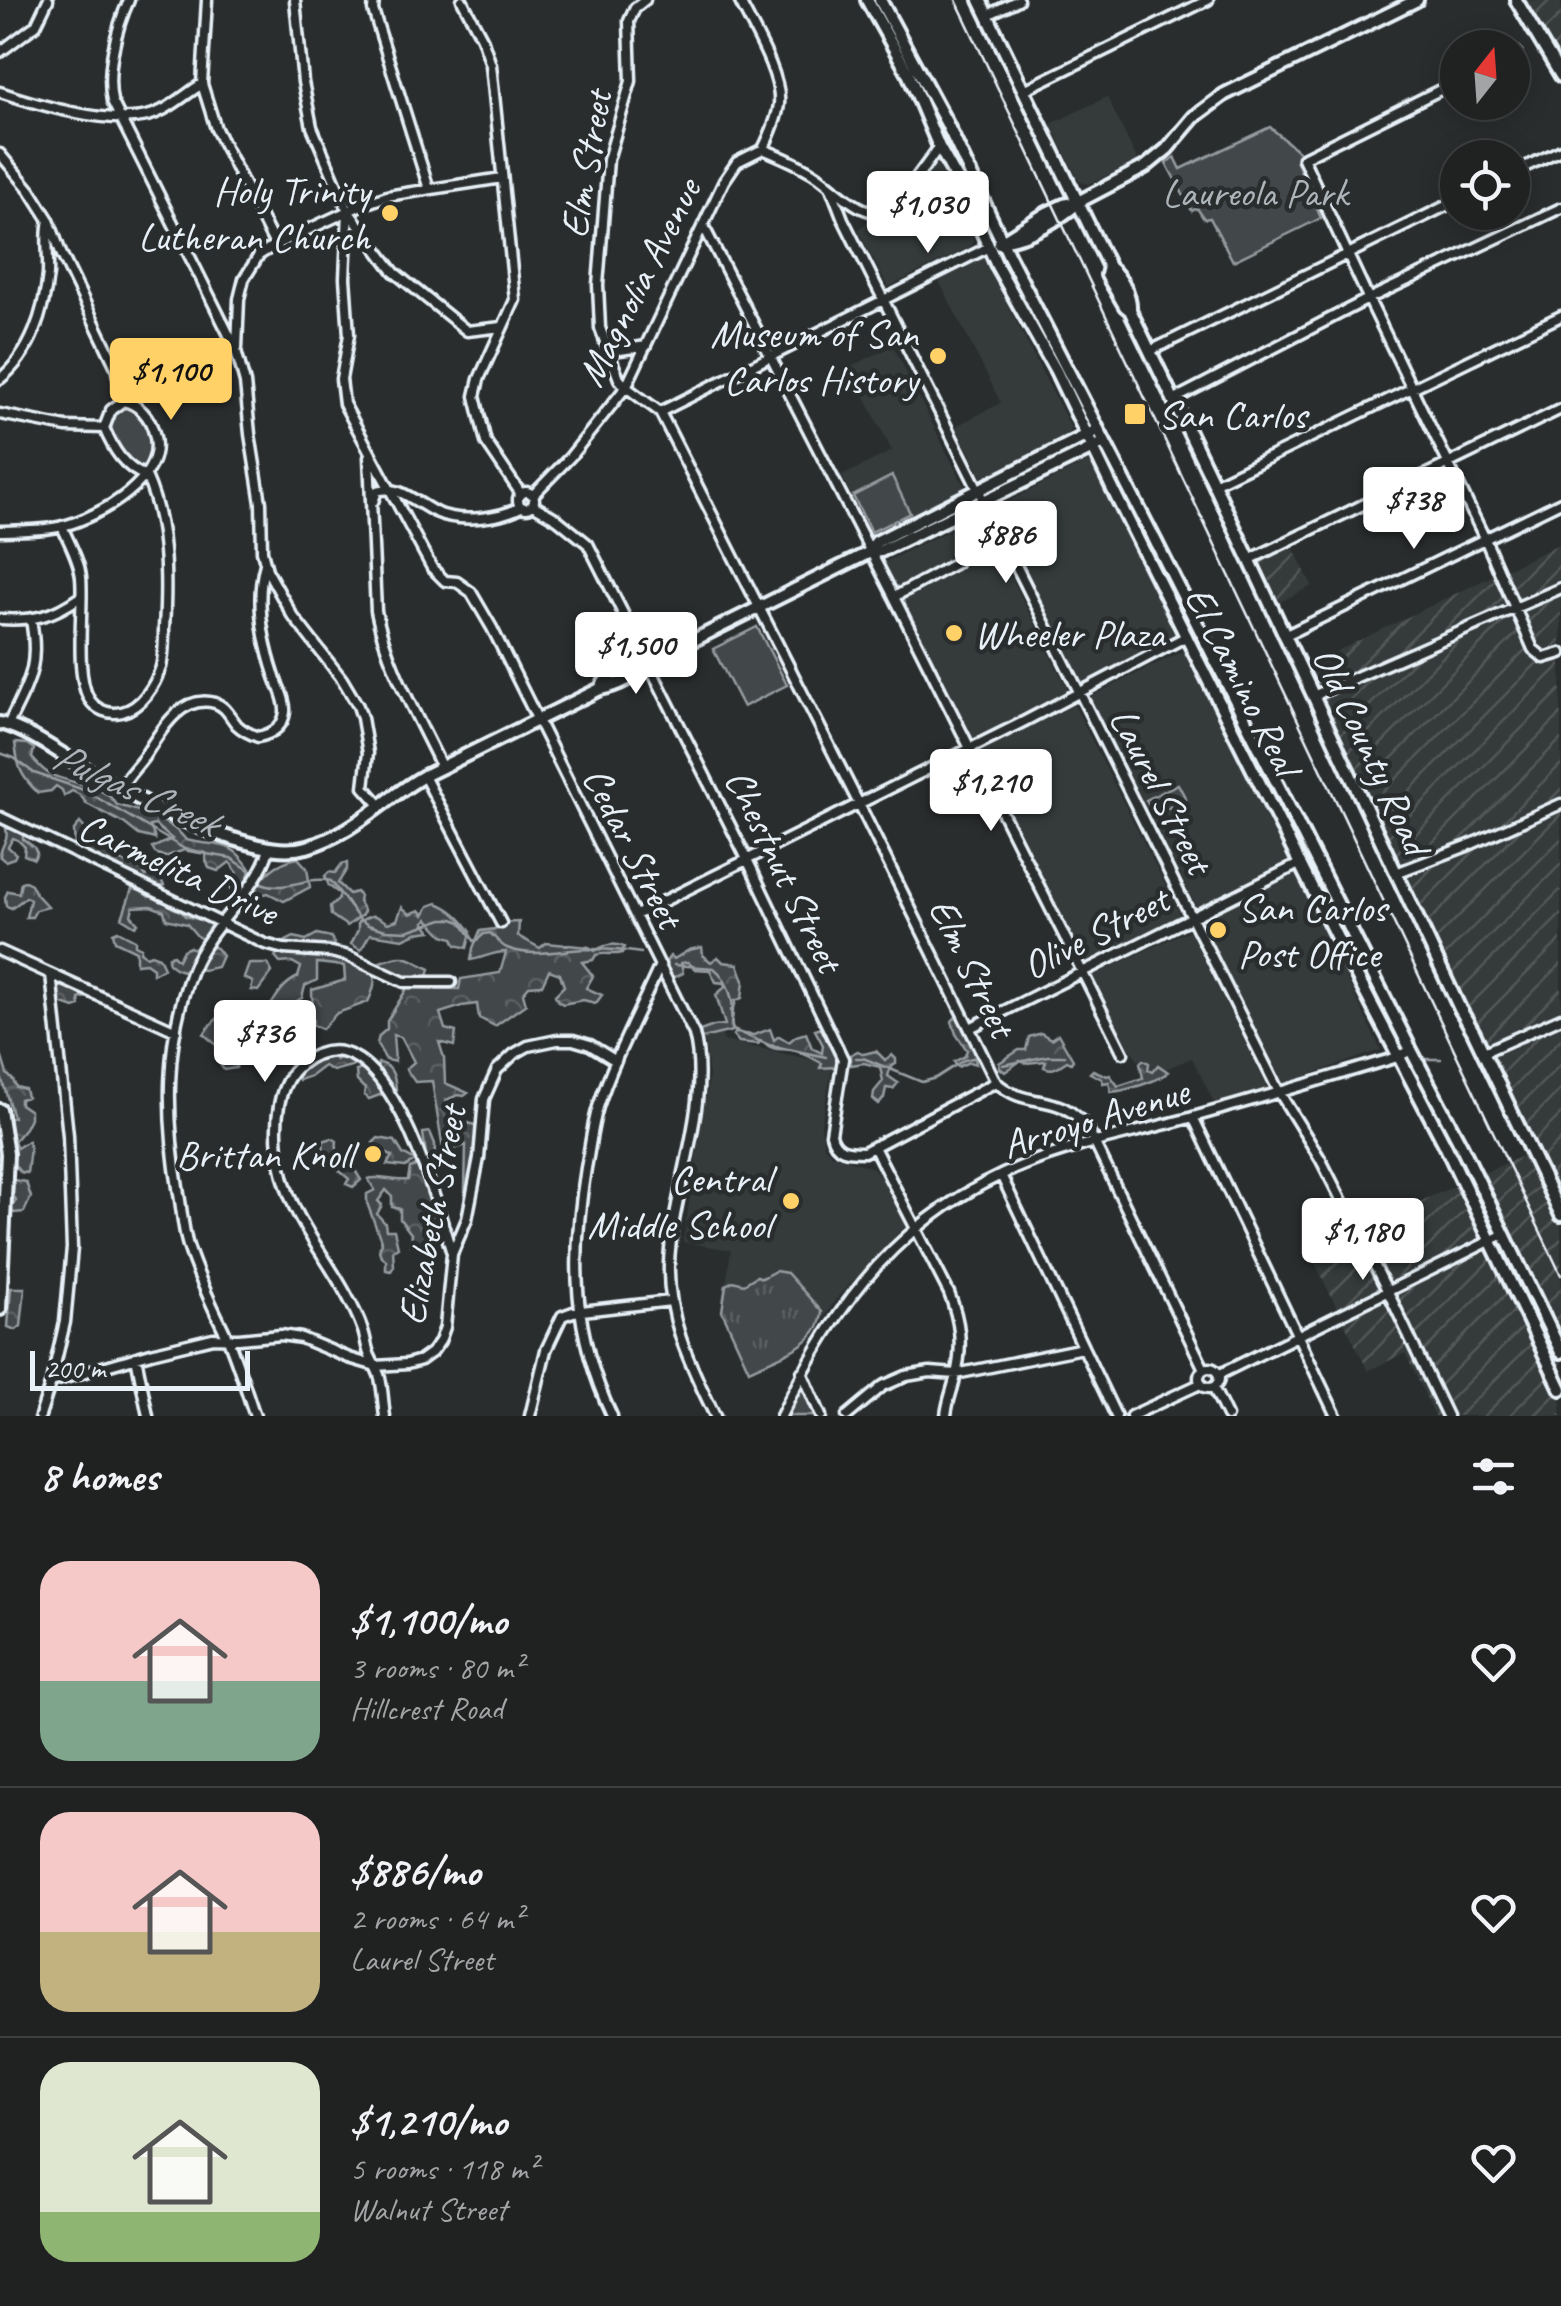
<!DOCTYPE html>
<meta charset="utf-8">
<style>
:root{--surface:#202222;--page:#2d2f2f;--text:#f1f3f6;--muted:#a2a4a5;--line:#3d3f40;--accent:#ffd166}
body{margin:0;font-family:Caveat,sans-serif;background:var(--page);color:var(--text);height:100vh;display:flex;flex-direction:column;font-size:38px;white-space:nowrap}
*{box-sizing:border-box;margin:0}
p{font-size:32px;color:var(--muted)}
.icon{flex:none;width:55px;height:55px;fill:none;stroke:currentColor;stroke-width:2;stroke-linecap:round;stroke-linejoin:round}
.map{position:relative;height:1416px;overflow:hidden}
.details{display:flex;flex-direction:column;background:var(--surface);flex:1}
.details>*{flex:none}
.needle{width:65px;rotate:17deg}
.fabs{position:absolute;left:1440px;top:30px;display:grid;gap:20px}
.fabs a{display:grid;place-items:center;width:90px;height:90px;border-radius:50%;background:var(--surface);box-shadow:0 5px 25px #0003,0 0 0 2px var(--line);font-size:50px}
.scale{position:absolute;left:30px;bottom:25px;width:220px;box-sizing:border-box;padding-left:10px;border:5px solid #e8f1f8;border-top:0;font-size:28px;line-height:35px;white-space:nowrap;color:#e8f1f8;-webkit-text-stroke:8px #2a2d2e;paint-order:stroke}
.price{position:absolute;translate:-50% -85px;padding:0 22px;border-radius:10px;background:#fff;color:#222;font-size:32px;line-height:65px;filter:drop-shadow(0 2px 5px #0008)}
.price::after{content:'';position:absolute;left:50%;top:60px;width:30px;height:22px;margin-left:-15px;background:inherit;clip-path:polygon(0 0,100% 0,50% 100%)}
.price.active{background:var(--accent);color:#111}
ul{padding:0;list-style:none}
li{display:flex;align-items:center;gap:30px;height:250px;padding:0 40px}
li+li{border-top:2px solid var(--line)}
li span{display:grid;place-items:center;flex:none;width:280px;height:200px;border-radius:30px;color:#555}
li>.icon{margin-inline-start:auto}
span .icon{width:120px;height:120px;fill:#fffc;stroke-width:1}
li b{font-size:42px}
h2{display:flex;justify-content:space-between;align-items:center;height:120px;padding:0 40px;font-size:42px}
.map>svg:first-child{display:block}
.built{fill:#363a3b}
.industrial{fill:url(#industrial-furrows)}
.grass{fill:url(#grass-tufts);stroke:#959ca0;stroke-width:2.5}
.forest{fill:url(#forest-crowns);stroke:#959ca0;stroke-width:2.5}
.green{fill:#424648;stroke:#959ca0;stroke-width:2.5}
.lines{fill:none;stroke-linecap:round;stroke-linejoin:round}
.stream{stroke:#989fa3;stroke-width:2.5}
.minor-casing{stroke:#e8f1f8;stroke-width:15}
.major-casing{stroke:#e8f1f8;stroke-width:18}
.minor{stroke:#2a2d2e;stroke-width:8}
.major{stroke:#2a2d2e;stroke-width:10}
.rail{stroke:#e8f1f8;stroke-width:2.5}
.poi-dot{fill:#ffd166;stroke:#2a2d2e;stroke-width:4}
.labels{text-anchor:middle;stroke-width:9;stroke-linejoin:round;paint-order:stroke}
.street-label{font-size:40px;fill:#e8f1f8;stroke:#2a2d2e}
.poi-label{font-size:40px;fill:#e8f1f8;stroke:#2a2d2e;text-anchor:end}
.park-label{font-size:40px;fill:#aeb5ba;stroke:#2a2d2e}
.water-label{font-size:42px;font-style:italic;fill:#acb3b9;stroke:#2a2d2e}
</style>
<div class="map">
<svg width="1561" height="1416" viewBox="0 0 1561 1416">
<defs>
<pattern id="industrial-furrows" width="10" height="10" patternUnits="userSpaceOnUse" patternTransform="scale(2.5)"><rect width="10" height="10" fill="#363a3b"/><path d="M-1 1l2-2M0 10L10 0M9 11l2-2" fill="none" stroke="#535758"/></pattern>
<pattern id="grass-tufts" width="24" height="20" patternUnits="userSpaceOnUse" patternTransform="scale(2.5)"><rect width="24" height="20" fill="#424648"/><path d="M3 7l-1-3M5 7V3M7 7l1-3M15 17l-1-3M17 17v-4M19 17l1-3" fill="none" stroke="#5d6163"/></pattern>
<pattern id="forest-crowns" width="20" height="18" patternUnits="userSpaceOnUse" patternTransform="scale(2.5)"><rect width="20" height="18" fill="#424648"/><path d="M2 6a3 3 0 1 1 6 0M12 15a3 3 0 1 1 6 0" fill="none" stroke="#5d6163"/></pattern>
</defs>
<rect width="100%" height="100%" fill="#2a2d2e"/>
<filter id="ink" filterUnits="userSpaceOnUse"><feTurbulence type="fractalNoise" baseFrequency=".01" numOctaves="2"/><feDisplacementMap in="SourceGraphic" scale="20" xChannelSelector="R" yChannelSelector="G"/><feConvolveMatrix kernelMatrix="1 2 1 2 8 2 1 2 1" color-interpolation-filters="sRGB"/></filter>
<g filter="url(#ink)">
<path class="built" d="M1107,97L1138,161L1088,184L1083,183L1079,181L1051,124Z
M936,161L974,237L973,242L970,247L888,287L858,230L871,218H884L897,212Z
M983,258L1071,428L1069,435L983,479L956,426L1001,403L939,281Z
M893,346L965,488L871,535L842,476L892,451L850,367Z
M1091,460L1180,637L1084,685L995,508Z
M980,515L1069,692L972,740L883,563Z
M1184,650L1291,861L1197,908L1090,697Z
M1074,705L1181,916L1087,963L979,752Z
M1296,874L1381,1050L1282,1084L1201,920Z
M1189,930L1269,1091L1215,1104L1192,1058L1149,1076L1128,1045L1092,976Z
M720,1032L724,1041L833,1064L821,1125L824,1146L832,1155L873,1168L881,1177L906,1225L836,1299L808,1342L749,1370L722,1311L731,1250L683,1242L709,1076L704,1036Z"/>
<path class="industrial" d="M1516,0H1561V76Z
M1561,543V1416H1435L1405,1353L1368,1371L1309,1251L1531,1152L1300,669Z
M1293,547L1312,586L1280,602L1261,562Z"/>
<path class="grass" d="M775,1271L787,1273L822,1312C820,1346 775,1357 749,1370L722,1311L726,1285L733,1281L744,1284L757,1276L762,1278Z"/>
<path class="forest" d="M15,743L27,744L34,749L32,758C38,764 43,771 50,774C72,785 103,783 117,805C141,811 171,820 186,840C218,848 229,837 250,869C248,881 243,887 233,894L229,885L231,878L237,872L230,862L218,871L209,868L206,860V853L187,849L165,857L155,853L152,848L172,839L155,825L150,826L155,839L139,835L125,824L87,804L80,795L72,791L64,796L62,790L56,786L51,791L38,793C20,775 18,768 15,743Z
M80,823L88,832L83,844L87,848L97,847L105,849C114,865 137,861 146,876L162,868L159,875L164,886L150,887L130,873L95,860L75,849L74,830Z
M11,828L23,832V839L34,847L37,853L34,859L24,855L25,847L18,840L13,838L8,847L16,854L14,858L5,861L0,857C0,846 9,841 6,829Z
M298,858L307,868L310,887L284,901L268,893L246,899C262,879 271,863 298,858Z
M347,863V869L338,883L349,894L356,892L360,896L359,902L364,911L362,915L347,926L331,915L330,907L338,900L340,894L329,886L325,876L329,872L335,873L342,864Z
M25,881L31,884L36,894L48,907L36,910L32,917H26L30,900L26,897L12,908L6,906L5,897L8,891L19,893L21,882Z
M132,889H139L149,897L165,894L171,907L181,911L185,916L210,922L213,927L205,940L198,937L187,924L166,919L164,911L151,906L133,907L131,915L138,923L135,926L122,918Z
M437,903C451,908 463,920 471,932L467,948L456,945L453,938L443,935L428,919L424,922L431,931L416,933L403,939L370,934L361,950L351,944L358,930V922C374,913 373,914 388,923L397,920L402,907L410,914L420,910L424,915L429,906Z
M519,922L518,936L540,948L546,943L589,947L595,951C604,945 614,942 624,947L622,953C613,956 605,952 596,955L593,960L582,962L593,976L586,988L602,995L596,1003L583,1000L563,1004L558,1001L555,995L564,986L560,974L549,970L542,985L529,986L523,993L526,1004L495,1026L479,1018L477,1004L462,1006L440,1013L445,1029L456,1032L454,1046L439,1042L444,1058L445,1083L468,1093L464,1096L458,1095L446,1100L452,1131H464L469,1123L477,1126V1144L470,1190L465,1191L466,1145L454,1149L443,1150L432,1081L415,1082L406,1069L414,1062L401,1037L393,1035L395,1062L386,1060L377,1044L379,1036L387,1029V1021L406,990L401,984L389,979L380,962C409,952 406,958 430,969L424,988L459,989L461,979L500,973L506,952C492,952 484,958 471,960L473,948L480,931L495,929L497,923Z
M118,931L135,940V945L141,948L140,952L146,956L151,954L159,957L164,968L153,974V968L146,963L136,964V951L115,941L113,933Z
M317,934L331,937L335,946L323,949C345,970 392,953 368,1002L337,1013L322,1029L313,1025L312,990L345,980L344,966L317,963V980L305,986L302,998L287,1007L298,1024L268,1051L248,1046L240,1047L236,1068L224,1070L219,1063L226,1048L216,1045L204,1034C214,1016 234,1006 254,1010L246,1019L234,1021L231,1024C277,1026 266,992 298,977L301,967L292,962L280,963L275,957L286,941L294,937L306,940Z
M209,946L216,948L222,956L217,967L203,970L189,966L184,971C176,970 167,965 168,957L173,955L178,960L183,950L190,947L195,950L196,956L202,957Z
M702,947L703,955L711,962L718,957L723,962L738,964L744,981L742,998L735,1001V1005L731,1010L732,1031L703,1038L700,1036V1031L714,1026L725,1025L716,995L725,987L724,983L716,982L710,970L695,969L688,962L681,963L683,973L675,977L667,973L664,965L670,956L674,959L689,950Z
M249,964H268L272,972L258,991L251,990L253,982L244,978Z
M66,982L86,994V997L79,999L80,1006L74,1008L57,1002L54,987H62Z
M957,1016C973,1028 973,1046 976,1064L969,1062L958,1067L954,1062L965,1056L967,1050L956,1034L952,1021Z
M822,1028L839,1064L836,1067L820,1068L822,1063C814,1059 804,1053 796,1051C781,1047 776,1053 761,1041L758,1044L739,1042L733,1035L735,1033L754,1035L770,1029L774,1040L779,1036L789,1042L796,1036L806,1033L812,1048L822,1053L823,1045L815,1030Z
M1041,1033L1051,1039L1058,1034L1073,1060L1071,1063L1067,1061C1059,1066 1053,1072 1044,1067L1046,1061L1026,1063L1020,1061L1005,1072L1000,1068L999,1063L1019,1050H1026L1029,1037Z
M0,1051L7,1074L13,1080L16,1087L25,1089L27,1097L20,1099V1104L30,1111V1118L25,1128L14,1141L17,1148L28,1141L30,1148L27,1173L20,1172L11,1160L0,1164V1123L13,1117L1,1076Z
M858,1051L864,1054L876,1051L885,1060L892,1055L896,1059V1064L891,1066L888,1076L898,1083L893,1089L886,1088L884,1098L879,1104L873,1099L874,1092L883,1081L880,1067L864,1063L851,1065L850,1055Z
M324,1055L332,1056L336,1060L343,1055L356,1061L355,1065L333,1071L324,1066L311,1076L299,1080L296,1074L304,1064Z
M1143,1060L1149,1063L1148,1070L1152,1072L1158,1065L1168,1072C1159,1081 1125,1091 1111,1092L1109,1082L1103,1083L1102,1079L1090,1073L1093,1070L1107,1076L1110,1075L1118,1086L1143,1078L1140,1063Z
M378,1063C392,1064 395,1077 396,1089L369,1099L364,1095L365,1089L357,1081L356,1071L362,1069L373,1078L377,1072Z
M430,1132L435,1144L433,1205L441,1237L410,1244L412,1235L400,1219V1209L392,1207V1196L386,1190L378,1201L382,1205L377,1214L385,1223L386,1230H394L398,1247L393,1250L394,1266L391,1271L386,1270V1260C379,1254 377,1251 382,1243L367,1203V1194L375,1190L368,1179C378,1175 394,1182 408,1180L410,1168L418,1165L422,1170L426,1155L423,1133Z
M332,1138L337,1141C335,1150 340,1156 340,1164L346,1169L353,1167L361,1180L353,1187L346,1184L349,1179L333,1165H325L323,1141Z
M378,1138L395,1141L403,1154L415,1161L405,1167L387,1165L392,1156L374,1148L373,1143Z
M14,1180L26,1182L31,1197L24,1212L14,1213L10,1208L16,1201L13,1194Z
M11,1288H25L21,1326L16,1330L8,1327Z"/>
<path class="green" d="M1270,127L1299,152L1296,160L1321,218L1233,261L1210,218L1204,219L1197,208L1192,211L1166,163L1175,157L1181,169Z
M125,406C158,415 153,445 147,471H140C123,454 105,439 113,413Z
M892,476L910,513L871,532L853,496Z
M757,627L787,685L743,707L713,649Z
M1178,784L1186,799L1154,815L1146,800Z
M802,1372L821,1416H781Z"/>
<g class="lines">
<path class="stream" d="M0,753L14,758L34,773L84,790L188,851L231,858L249,870
M261,883C286,893 307,875 331,881L359,919L368,925L386,930L407,931L443,919H453L461,922L475,942L484,934L490,933C496,938 500,945 507,948C530,958 562,950 586,949C604,949 623,950 641,953
M674,965L714,968C728,979 737,1006 731,1023L733,1030L769,1045L826,1057
M856,1058H863L922,1082L936,1078L964,1060L973,1058
M1424,1059H1441
M1003,1065L1048,1056H1065"/>
<g class="minor-casing">
<path id="minor" d="M129,0C116,28 106,71 112,101L235,347L245,383L250,434L261,503L262,551L267,570L292,615L342,679L358,706L362,718L368,753L364,787L380,805
M207,0L202,84L216,129L275,245
M295,0L303,82L312,127L348,211L345,278L349,335L341,379L344,404L432,568L445,581L457,582L471,592L492,628L694,1034C712,1103 672,1191 669,1263C667,1320 691,1366 715,1416
M374,0L373,10L429,189
M462,0L482,38L491,65L515,300L479,379L475,396L486,442L521,494
M645,0L635,8L629,21L631,81L608,160L598,285L600,328L619,379L626,387L660,412L862,810L996,1082C1029,1112 1057,1088 1088,1129L1204,1369
M739,0C752,27 782,75 779,104C777,120 770,135 763,149
M988,15L1018,0
M0,52L36,25L48,0
M1512,54L1516,52
M1458,81L1303,158L1371,304L1485,539L1533,649L1544,658L1561,653
M1024,90L1208,0
M0,92C38,105 107,125 147,116C168,111 184,95 202,84
M763,149C780,156 797,163 813,173C831,183 864,223 888,209C902,200 928,162 939,147
M0,154L30,190L49,220L61,253L116,367L123,401
M1512,173L1561,150
M831,188L843,219L1279,1092L1321,1160L1388,1292L1447,1416
M348,211L394,272L467,331L502,327
M703,225L894,597L1123,1053
M605,343L620,350L646,346
M237,348L239,299L244,279L259,255L275,245L359,206L387,196L502,178
M1150,351L1458,200
M0,379C31,354 44,312 48,274C49,255 45,238 49,220
M1173,400L1368,299L1561,208
M123,401L111,410L104,428C113,449 124,468 146,476
M660,412L989,247
M0,414L66,427L104,428
M369,457L376,611C387,666 418,717 442,768
M1214,484L1561,316
M518 500a8 8 0 1 1 16 0a8 8 0 1 1-16 0Z
M533,495L570,457L626,387L724,181L737,162L763,149
M373,502L377,491C399,484 416,503 435,512C459,523 498,519 521,507
M533,505L557,519L588,544L743,851L843,1059L831,1134C835,1152 848,1152 864,1152L996,1082
M62,526C69,543 79,559 81,577C84,608 74,673 89,699C96,710 109,715 122,712C142,707 155,685 161,667C164,655 164,641 164,628C167,579 167,522 146,476
M0,531C20,530 44,531 63,526C100,516 168,479 154,433C150,417 139,404 123,401
M1249,560L1561,409
M894,597L956,563
M0,619C33,621 52,617 80,597
M1284,636L1561,502
M1313,696L1561,588
M8,725C28,683 40,668 31,620
M424,776L501,923
M120,789C126,777 136,768 144,757C159,734 180,693 215,703C226,706 230,717 237,725C243,731 250,734 258,737C272,734 283,728 285,712C286,699 278,687 274,674C263,640 255,599 265,564
M0,817L265,944L284,949L331,952L348,956L404,982H451
M1396,873L1467,846L1561,804
M636,915L1025,721L1187,636
M0,951L176,1031
M970,1028L1301,863
M1484,1052L1561,1018
M1193,1117L1336,1416
M874,1147L949,1293C960,1321 963,1345 956,1375C953,1389 947,1402 946,1416
M1001,1175L1116,1416
M136,1357L148,1416
M1199 1378a10 10 0 1 1 20 0a10 10 0 1 1-20 0Z
M802,1372L821,1416
M1218,1375L1504,1234
M51,1382L151,1353L213,1338L239,1339L281,1335L301,1338L349,1358L376,1366L407,1364L421,1360L432,1352L440,1341L445,1327L452,1254L467,1219L479,1158L484,1099L497,1070L514,1054L528,1046L557,1040H573L590,1045L616,1061
M1213,1387L1227,1416
M40,1416L51,1382L65,1322L72,1248L68,1135L51,974
M255,1416C246,1390 238,1363 227,1337C213,1307 198,1278 188,1246C183,1230 182,1211 179,1194C166,1119 164,1042 192,970C210,924 258,891 269,849
M385,1416C383,1404 383,1390 380,1378C378,1370 374,1365 371,1358C366,1349 366,1337 362,1328C358,1316 352,1305 346,1294C318,1243 285,1211 278,1150C275,1121 277,1083 301,1064C385,999 435,1201 451,1250
M530,1416L546,1350L562,1316L573,1312L671,1301
M612,1416C572,1332 571,1258 586,1168C590,1148 592,1126 598,1107C614,1058 639,1012 660,965
M781,1416C835,1302 903,1213 1024,1165C1078,1143 1137,1133 1193,1117C1262,1098 1330,1077 1398,1057L1411,1050
M847,1416L883,1386L906,1376L930,1372L956,1374L1083,1348
M1131,1416L1200,1384"/>
</g>
<g class="major-casing">
<path id="major" d="M867,0L908,73L939,147L967,197L997,266L1056,371L1117,498L1341,946L1445,1145L1561,1389
M880,0L947,124L1009,256L1155,540L1411,1050L1462,1147L1561,1352
M980,0L1109,267C1121,277 1131,295 1130,309
M1516,0L1561,76
M1005,240C1030,237 1059,219 1078,203
M999,243L1047,213L1064,205L1078,202L1145,167L1167,149L1194,117L1225,94L1417,0
M1109,267L1107,275L1125,306L1130,310L1214,484L1460,1009L1473,1031L1561,1215
M870,552L876,542L1093,432
M600,689C608,673 630,662 648,663
M0,723C31,731 60,754 88,770C137,799 185,825 240,841C262,847 284,853 307,847C353,834 385,798 424,776L600,689C617,686 637,676 648,663L870,552L881,551L1099,445
M0,1110L7,1154L0,1309"/>
</g>
<use href="#minor" class="minor"/>
<use href="#major" class="major"/>
<path class="rail" d="M956,0L1561,1275"/>
</g>
</g>
<g class="poi-dot">
<circle cx="390" cy="213" r="10"/>
<circle cx="938" cy="356" r="10"/>
<rect x="1123" y="402" width="24" height="24" rx="5"/>
<circle cx="954" cy="633" r="10"/>
<circle cx="1218" cy="930" r="10"/>
<circle cx="373" cy="1154" r="10"/>
<circle cx="791" cy="1201" r="10"/>
</g>
<g class="labels">
<g class="street-label">
<text transform="translate(585 164) rotate(-80)" y="14">Elm Street</text>
<text transform="translate(638 282) rotate(-63)" y="14">Magnolia Avenue</text>
<text transform="translate(1243 680) rotate(63)" y="14">El Camino Real</text>
<text transform="translate(1372 750) rotate(65)" y="14">Old County Road</text>
<text transform="translate(1162 790) rotate(63)" y="14">Laurel Street</text>
<text transform="translate(634 847) rotate(63)" y="14">Cedar Street</text>
<text transform="translate(179 868) rotate(25)" y="14">Carmelita Drive</text>
<text transform="translate(785 870) rotate(64)" y="14">Chestnut Street</text>
<text transform="translate(1095 932) rotate(-27)" y="14">Olive Street</text>
<text transform="translate(973 967) rotate(64)" y="14">Elm Street</text>
<text transform="translate(1095 1117) rotate(-17)" y="14">Arroyo Avenue</text>
<text transform="translate(431 1215) rotate(-79)" y="14">Elizabeth Street</text>
</g>
<g class="poi-label">
<text x="370" y="204">Holy Trinity<tspan x="370" dy="46">Lutheran Church</tspan></text>
<text x="918" y="347">Museum of San<tspan x="918" dy="46">Carlos History</tspan></text>
<text x="1158" y="428" text-anchor="start">San Carlos</text>
<text x="974" y="647" text-anchor="start">Wheeler Plaza</text>
<text x="1238" y="921" text-anchor="start">San Carlos<tspan x="1238" dy="46">Post Office</tspan></text>
<text x="353" y="1168">Brittan Knoll</text>
<text x="771" y="1192">Central<tspan x="771" dy="46">Middle School</tspan></text>
</g>
<g class="park-label">
<text x="1255" y="206">Laureola Park</text>
</g>
<g class="water-label">
<text transform="translate(136 788) rotate(24)" y="15">Pulgas Creek</text>
</g>
</g>
</svg>
<div class="fabs">
<a><svg class="needle" viewBox="-14 -14 28 28"><path d="M0-13l5 13h-10z" fill="#e53935"/><path d="M0 13l5-13h-10z" fill="#a2a4a5"/></svg></a>
<a><svg class="icon" aria-label="locate" viewBox="0 0 24 24"><circle cx="12" cy="12" r="6"/><path d="M12 2v4M12 18v4M2 12h4M18 12h4"/></svg></a>
</div>
<div class="scale">200 m</div>
<b class="price" style="left:928px;top:256px">$1,030</b>
<b class="price active" style="left:171px;top:423px">$1,100</b>
<b class="price" style="left:1414px;top:552px">$738</b>
<b class="price" style="left:1006px;top:586px">$886</b>
<b class="price" style="left:636px;top:697px">$1,500</b>
<b class="price" style="left:991px;top:834px">$1,210</b>
<b class="price" style="left:265px;top:1085px">$736</b>
<b class="price" style="left:1363px;top:1283px">$1,180</b>
</div>
<section class="details">
<h2>8 homes<svg class="icon" aria-label="filters" viewBox="0 0 24 24"><path d="M4 7h16M4 17h16"/><circle cx="9" cy="7" r="2"/><circle cx="15" cy="17" r="2"/></svg></h2>
<ul>
<li><span style="background:linear-gradient(#f6c9c9 60%,#7fa58c 0)"><svg class="icon" aria-label="home" viewBox="0 0 24 24"><path d="M3 11l9-7 9 7M6 9v11h12V9"/></svg></span><div><b>$1,100/mo</b><p>3 rooms · 80 m²</p><p>Hillcrest Road</p></div><svg class="icon" aria-label="heart" viewBox="0 0 24 24"><path d="M12 20l-8-8c-3-5 5-10 8-4 3-6 11-1 8 4z"/></svg></li>
<li><span style="background:linear-gradient(#f6c9c9 60%,#c2b280 0)"><svg class="icon" aria-label="home" viewBox="0 0 24 24"><path d="M3 11l9-7 9 7M6 9v11h12V9"/></svg></span><div><b>$886/mo</b><p>2 rooms · 64 m²</p><p>Laurel Street</p></div><svg class="icon" aria-label="heart" viewBox="0 0 24 24"><path d="M12 20l-8-8c-3-5 5-10 8-4 3-6 11-1 8 4z"/></svg></li>
<li><span style="background:linear-gradient(#dfe7d0 75%,#8fb573 0)"><svg class="icon" aria-label="home" viewBox="0 0 24 24"><path d="M3 11l9-7 9 7M6 9v11h12V9"/></svg></span><div><b>$1,210/mo</b><p>5 rooms · 118 m²</p><p>Walnut Street</p></div><svg class="icon" aria-label="heart" viewBox="0 0 24 24"><path d="M12 20l-8-8c-3-5 5-10 8-4 3-6 11-1 8 4z"/></svg></li>
</ul>
</section>
